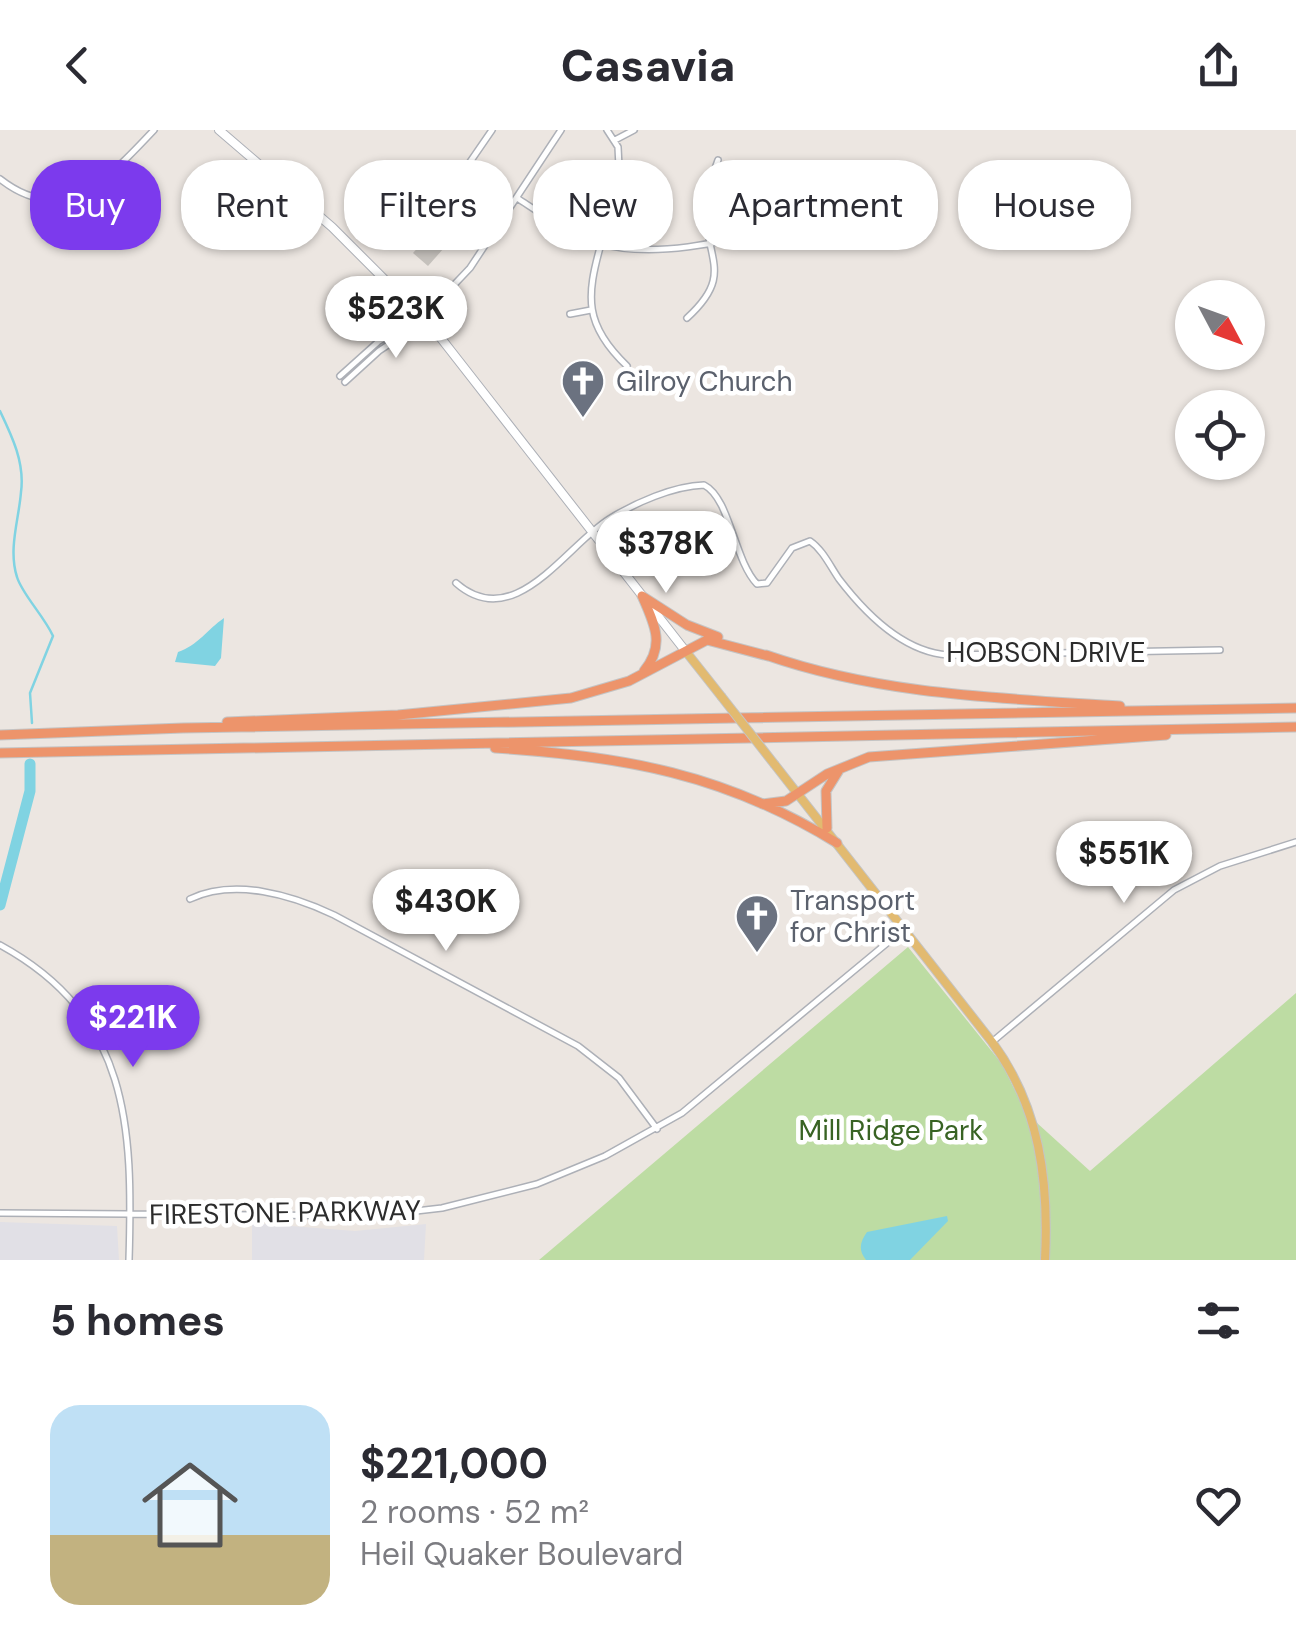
<!DOCTYPE html>
<meta charset="utf-8">
<style>
:root{--surface:#fff;--page:#f7f7f7;--text:#2b2b33;--muted:#7c7c81;--accent:#7c3aed}
body{margin:0;font-family:"DM Sans",sans-serif;background:var(--page);color:var(--text);height:100vh;display:flex;flex-direction:column;font-size:38px;white-space:nowrap}
*{box-sizing:border-box;margin:0}
p{font-size:32px;color:var(--muted)}
.icon{flex:none;width:55px;height:55px;fill:none;stroke:currentColor;stroke-width:2;stroke-linecap:round;stroke-linejoin:round}
.map{position:relative;height:1130px;overflow:hidden}
.panel{display:flex;flex-direction:column;background:var(--surface);flex:1}
.panel>*{flex:none}
.hud{position:absolute;left:30px;top:30px;width:1238px;height:90px;display:flex;gap:20px}
.needle{width:65px;rotate:131deg}
.fabs{position:absolute;left:1175px;top:150px;display:grid;gap:20px}
.fabs a{display:grid;place-items:center;width:90px;height:90px;border-radius:50%;background:var(--surface);box-shadow:0 2px 8px #0004;font-size:50px}
.price{position:absolute;translate:-50% -85px;padding:0 22px;border-radius:35px;background:#fff;color:#222;font-size:32px;line-height:65px;filter:drop-shadow(0 2px 5px #0008)}
.price::after{content:'';position:absolute;left:50%;top:60px;width:30px;height:22px;margin-left:-15px;background:inherit;clip-path:polygon(0 0,100% 0,50% 100%)}
.price.current{background:var(--accent);color:#fff}
ul{padding:0;list-style:none}
li{display:flex;align-items:center;gap:30px;height:250px;padding:0 50px}
li span{display:grid;place-items:center;flex:none;width:280px;height:200px;border-radius:30px;color:#555}
li>.icon{margin-inline-start:auto}
span .icon{width:120px;height:120px;fill:#fffc;stroke-width:1}
li b{font-size:42px}
h2{display:flex;justify-content:space-between;align-items:center;height:120px;padding:0 50px;font-size:42px}
.chip{padding:0 35px;border-radius:40px;background:var(--surface);box-shadow:0 2px 8px #0004;font-size:35px;line-height:90px}
.chip.current{background:var(--accent);color:#fff}
header{display:flex;justify-content:space-between;align-items:center;height:130px;padding:0 50px;background:var(--surface);font-size:45px;font-weight:800}
.map>svg:first-child{display:block}
.industrial{fill:#e1e0e6}
.green{fill:#bddca3}
.water{fill:#80d3e2}
.lines{fill:none;stroke-linecap:round;stroke-linejoin:round}
.stream{stroke:#80d3e2;stroke-width:2.5}
.river{stroke:#80d3e2;stroke-width:11}
.building{fill:#c5c1bc}
.minor-casing{stroke:#adb0b7;stroke-width:8}
.secondary-casing{stroke:#adb0b7;stroke-width:10}
.primary-casing{stroke:#c4c4c4;stroke-width:10}
.motorway-casing{stroke:#c4c4c4;stroke-width:11}
.minor{stroke:#fff;stroke-width:5}
.secondary{stroke:#fff;stroke-width:8}
.primary{stroke:#e2ba70;stroke-width:8}
.motorway{stroke:#ed946b;stroke-width:9}
.primary-bridge-casing{stroke:#c4c4c4;stroke-width:10;stroke-linecap:butt}
.primary-bridge{stroke:#e2ba70;stroke-width:8}
.labels{text-anchor:middle;stroke-width:9;stroke-linejoin:round;paint-order:stroke}
.worship-label{font-size:28px;fill:#5b616d;stroke:#fff;text-anchor:start}
.street-label{font-size:28px;fill:#2c2c2c;stroke:#fff}
.park-label{font-size:28px;fill:#386323;stroke:#fff}
</style>
<header><svg class="icon" aria-label="back" viewBox="0 0 24 24"><path d="M15 5l-7 7 7 7"/></svg>Casavia<svg class="icon" aria-label="share" viewBox="0 0 24 24"><path d="M12 15V3M7 8l5-5 5 5M5 13v7h14v-7"/></svg></header>
<div class="map">
<svg width="1296" height="1130" viewBox="0 0 1296 1130">
<rect width="100%" height="100%" fill="#ece6e1"/>
<path class="industrial" d="M0,1092L117,1096L119,1130H0Z
M252,1093L355,1101L426,1094L424,1130H252Z"/>
<path class="green" d="M908,817L1002,934L1026,983L1090,1041L1296,863V1130H539Z"/>
<path class="water" d="M224,488L221,528L215,536L175,532L178,522C197,516 208,499 224,488Z
M947,1086L948,1091L910,1130H866C858,1120 860,1112 867,1102Z"/>
<g class="lines">
<path class="stream" d="M0,281C12,306 25,333 21,362C19,389 8,419 17,447C22,464 44,486 53,506L30,563L32,593"/>
<path class="river" d="M0,775L30,661V634"/>
</g>
<path class="building" d="M437,96L452,109L428,136L413,123Z"/>
<g class="lines">
<g class="minor-casing">
<path id="minor" d="M607,0L618,17L620,57
M615,10L634,0
M459,48L492,0
M0,49C65,100 110,46 154,0
M517,68C543,85 569,104 599,113C647,128 730,115 775,93C796,82 815,68 835,55
M601,114C586,167 584,195 627,236
M570,184L591,180
M687,188C735,144 705,130 706,77C706,61 713,45 718,30
M340,246L379,211L419,188
M345,252L379,221L412,199L470,138L561,0
M456,453C514,504 565,417 609,389C635,373 673,356 704,355C730,368 734,430 757,454L767,453L792,418L810,411C823,420 830,436 839,449C865,483 904,522 948,525L1220,520
M190,769C235,748 292,765 334,785L578,916L619,948L657,999
M0,815C130,886 133,997 129,1130
M992,912L1174,760L1220,736L1296,712
M0,1083L373,1086L442,1078L537,1054L605,1026L682,983L904,799"/>
</g>
<g class="secondary-casing">
<path id="secondary" d="M219,0L332,97L433,198L687,523"/>
</g>
<g class="primary-casing">
<path id="primary" d="M687,523L721,566
M775,635L992,912C1040,977 1049,1051 1045,1130"/>
</g>
<g class="motorway-casing">
<path id="motorway" d="M642,466L687,495L718,507
M643,468C655,495 665,516 644,541
M766,525C881,565 999,568 1120,576
M227,592L398,585L571,568L629,551L707,510L768,526
M0,605L183,598L1296,578
M495,618C623,626 725,644 837,713
M0,623L1296,597
M762,674L786,671L827,644L869,627L1166,605
M827,698L826,661L839,640"/>
</g>
<use href="#minor" class="minor"/>
<use href="#secondary" class="secondary"/>
<use href="#primary" class="primary"/>
<use href="#motorway" class="motorway"/>
<g class="primary-bridge-casing">
<path id="primary-bridge" d="M721,566L775,635"/>
</g>
<use href="#primary-bridge" class="primary-bridge"/>
</g>
<defs>
<g id="church-pin" transform="scale(2.25)"><path d="M0 17L-7.5 6A9.5 9.5 0 1 1 7.5 6Z" fill="#6b7280" stroke="#fff"/><path d="M-1.2-6h2.4v3.5h3.3v2.4h-3.3V6h-2.4V-.1h-3.3v-2.4h3.3Z" fill="#fff"/></g>
</defs>
<g fill-rule="evenodd">
<use href="#church-pin" x="583" y="251"/>
<use href="#church-pin" x="757" y="786"/>
</g>
<g class="labels">
<g class="worship-label">
<text x="616" y="261">Gilroy Church</text>
<text x="790" y="780">Transport<tspan x="790" dy="32">for Christ</tspan></text>
</g>
<g class="street-label">
<text x="1046" y="532">HOBSON DRIVE</text>
<text transform="translate(285 1082) rotate(-1)" y="10">FIRESTONE PARKWAY</text>
</g>
<g class="park-label">
<text x="891" y="1010">Mill Ridge Park</text>
</g>
</g>
</svg>
<div class="fabs">
<a><svg class="needle" viewBox="-14 -14 28 28"><path d="M0-13l5 13h-10z" fill="#e53935"/><path d="M0 13l5-13h-10z" fill="#7c7c81"/></svg></a>
<a><svg class="icon" aria-label="locate" viewBox="0 0 24 24"><circle cx="12" cy="12" r="6"/><path d="M12 2v4M12 18v4M2 12h4M18 12h4"/></svg></a>
</div>
<b class="price" style="left:396px;top:231px">$523K</b>
<b class="price" style="left:666px;top:466px">$378K</b>
<b class="price" style="left:1124px;top:776px">$551K</b>
<b class="price" style="left:446px;top:824px">$430K</b>
<b class="price current" style="left:133px;top:940px">$221K</b>
<div class="hud">
<a class="chip current">Buy</a>
<a class="chip">Rent</a>
<a class="chip">Filters</a>
<a class="chip">New</a>
<a class="chip">Apartment</a>
<a class="chip">House</a>
</div>
</div>
<section class="panel">
<h2>5 homes<svg class="icon" aria-label="filters" viewBox="0 0 24 24"><path d="M4 7h16M4 17h16"/><circle cx="9" cy="7" r="2"/><circle cx="15" cy="17" r="2"/></svg></h2>
<ul>
<li><span style="background:linear-gradient(#bfe0f5 65%,#c2b280 0)"><svg class="icon" aria-label="home" viewBox="0 0 24 24"><path d="M3 11l9-7 9 7M6 9v11h12V9"/></svg></span><div><b>$221,000</b><p>2 rooms · 52 m²</p><p>Heil Quaker Boulevard</p></div><svg class="icon" aria-label="heart" viewBox="0 0 24 24"><path d="M12 20l-8-8c-3-5 5-10 8-4 3-6 11-1 8 4z"/></svg></li>
</ul>
</section>
